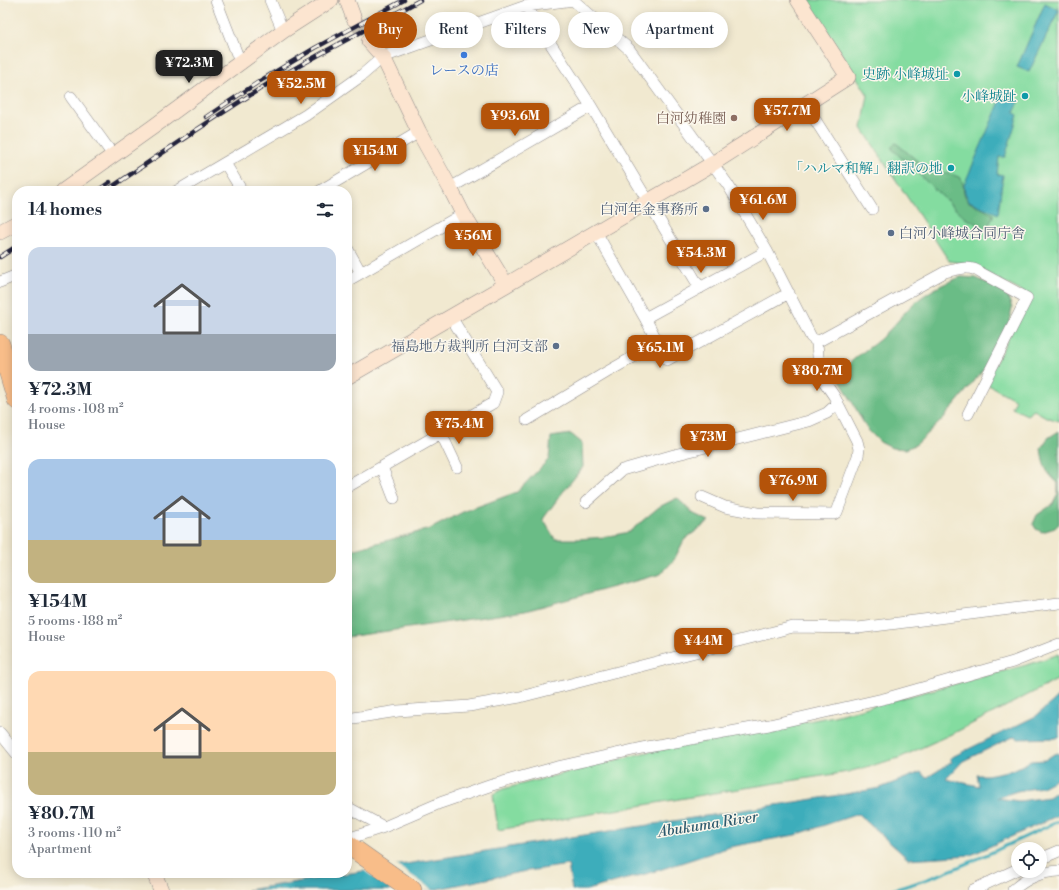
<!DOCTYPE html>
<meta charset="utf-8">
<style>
:root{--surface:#fff;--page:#f2f2f3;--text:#1f2937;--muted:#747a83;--accent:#b45309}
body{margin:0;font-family:"Libre Bodoni","Noto Serif JP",serif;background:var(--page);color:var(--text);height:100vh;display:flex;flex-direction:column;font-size:15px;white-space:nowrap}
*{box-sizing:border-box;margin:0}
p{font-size:13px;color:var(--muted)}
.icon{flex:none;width:22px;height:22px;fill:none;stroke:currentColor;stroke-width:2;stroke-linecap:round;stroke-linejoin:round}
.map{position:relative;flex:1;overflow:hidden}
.panel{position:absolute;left:12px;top:186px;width:340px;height:692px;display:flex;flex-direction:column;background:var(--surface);border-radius:16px;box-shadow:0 2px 10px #0003}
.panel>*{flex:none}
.banner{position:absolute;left:364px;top:12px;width:380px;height:36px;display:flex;gap:8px}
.buttons{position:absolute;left:1011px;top:842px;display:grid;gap:8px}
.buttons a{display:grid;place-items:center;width:36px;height:36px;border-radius:50%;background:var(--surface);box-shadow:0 2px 10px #0003;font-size:20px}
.price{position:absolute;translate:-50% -34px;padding:0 9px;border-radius:8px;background:var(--accent);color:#fff;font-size:13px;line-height:26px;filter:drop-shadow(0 1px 2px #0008)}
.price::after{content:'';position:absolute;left:50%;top:24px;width:12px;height:9px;margin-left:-6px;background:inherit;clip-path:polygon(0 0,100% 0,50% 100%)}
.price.active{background:#222;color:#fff}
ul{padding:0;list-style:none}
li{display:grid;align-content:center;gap:8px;height:212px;padding:0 16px}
li span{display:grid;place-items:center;height:124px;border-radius:12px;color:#555}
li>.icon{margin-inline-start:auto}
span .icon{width:72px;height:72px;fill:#fffc;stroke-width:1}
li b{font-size:17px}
h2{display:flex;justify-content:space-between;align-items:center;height:48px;padding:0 16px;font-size:17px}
.pill{padding:0 14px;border-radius:18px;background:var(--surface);box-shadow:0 2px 10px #0003;font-size:14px;line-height:36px}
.pill.active{background:var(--accent);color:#fff}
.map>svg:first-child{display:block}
.green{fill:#84dca0;stroke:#537f6e}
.forest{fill:#6bbc86;stroke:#466f60}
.water{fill:#3eadbb;stroke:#30687b}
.pier{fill:#f1e9d0}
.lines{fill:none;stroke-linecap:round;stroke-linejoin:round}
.stream{stroke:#3eadbb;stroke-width:3}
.secondary-tunnel{stroke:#c8c1b2;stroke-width:15;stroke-dasharray:15 8;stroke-linecap:butt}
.street-casing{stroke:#8a8686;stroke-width:12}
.secondary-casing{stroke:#8a8686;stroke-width:16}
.highway-casing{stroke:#8a8686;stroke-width:20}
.street{stroke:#fff;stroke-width:11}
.secondary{stroke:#fce5d0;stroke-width:15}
.highway{stroke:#f8bd89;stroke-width:19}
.rail-casing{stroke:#22223b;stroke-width:4.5}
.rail{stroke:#fbf7ec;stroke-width:3;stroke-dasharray:9;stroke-linecap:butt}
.shop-dot{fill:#3f7fe0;stroke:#fbf7ec;stroke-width:1.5}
.culture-dot{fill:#0f9aa8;stroke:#fbf7ec;stroke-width:1.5}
.education-dot{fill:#8d6e63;stroke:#fbf7ec;stroke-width:1.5}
.service-dot{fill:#5c6f8a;stroke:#fbf7ec;stroke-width:1.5}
.labels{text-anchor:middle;stroke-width:3;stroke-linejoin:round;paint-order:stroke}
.shop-label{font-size:14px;fill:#366cbe;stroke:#fbf7ec}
.culture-label{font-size:14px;fill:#0d838f;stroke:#fbf7ec;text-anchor:end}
.education-label{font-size:14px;fill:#785e54;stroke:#fbf7ec;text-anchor:end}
.service-label{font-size:14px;fill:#4e5e75;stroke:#fbf7ec;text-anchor:end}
.water-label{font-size:15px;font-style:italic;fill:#2d5a6e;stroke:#fbf7ec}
</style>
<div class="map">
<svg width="1059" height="890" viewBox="0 0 1059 890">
<rect width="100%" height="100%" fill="#fbf7ec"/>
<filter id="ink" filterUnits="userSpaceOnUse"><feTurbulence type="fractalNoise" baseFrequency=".025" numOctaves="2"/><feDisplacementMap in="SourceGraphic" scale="8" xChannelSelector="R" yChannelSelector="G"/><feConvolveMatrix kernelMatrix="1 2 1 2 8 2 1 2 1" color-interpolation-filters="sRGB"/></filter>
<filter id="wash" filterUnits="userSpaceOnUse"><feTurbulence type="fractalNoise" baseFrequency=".012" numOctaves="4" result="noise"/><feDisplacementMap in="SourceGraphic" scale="16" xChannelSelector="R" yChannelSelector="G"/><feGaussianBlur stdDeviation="0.9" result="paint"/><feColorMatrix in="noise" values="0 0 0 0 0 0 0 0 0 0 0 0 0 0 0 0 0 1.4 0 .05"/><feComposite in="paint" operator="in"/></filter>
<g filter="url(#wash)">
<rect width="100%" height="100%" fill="#f1e9d0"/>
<path class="green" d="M807,0H1059V421L1046,417L1034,410L1027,415L1012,408L1016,400L985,383L1030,296L970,264L949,261L862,128L868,95Z
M1059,654V679L958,731L899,758L848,772L732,790L498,830L493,794L503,789L643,753L834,716L1030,664Z"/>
<path class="forest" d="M896,143L927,169L960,177C966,185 960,192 969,202L993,214V217L988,227L986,228L965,218L892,149V146L894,144Z
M961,277L976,278L1000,289L1008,297L1012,308L1009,322L990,362L942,420L917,444L906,449L892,448L880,442L867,429L839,378C845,362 866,351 879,340C884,335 890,330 894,325C901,318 906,310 913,304C927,292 944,283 961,277Z
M1059,431V524L1055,528L1042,532L1036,529L1033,524L1037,515L1053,504L1058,493V483C1045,472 1043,465 1041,448L1048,438Z
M571,434L582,443L583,467L559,497L543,519L555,539H578L605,537L629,532L659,507L677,498L694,514L709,521L684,540L674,560L661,574L525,611L347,637V549H355L430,529L463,512L517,492L549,459L551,437Z"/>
<path class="water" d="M1045,3L1059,10L1029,72L1017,67Z
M1005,94L1020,100L1014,113L1018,115L1005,157H999L997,174L1003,175L998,214L969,201L965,193L964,185L1002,97Z
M1059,696V738L1019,739L1013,737L963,761L946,779L979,786L977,775H987L1013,770L1031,761L1045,760L1054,754L1059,753V778L1042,787L1017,791L997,798L1019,801L1049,797L1059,790V815L971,855L908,859L858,814L795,835L730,847L653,872L586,890H572L568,865L521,872L433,890H247L565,838L846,794L880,788L921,772L926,778L952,762L950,758L1036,716Z"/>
<path class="pier" d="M395,864L433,890H392L362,869Z"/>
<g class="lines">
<path class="stream" d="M892,890C950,875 1004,846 1059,821"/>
</g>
</g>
<g filter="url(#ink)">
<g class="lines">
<path class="secondary-tunnel" d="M354,19L369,41"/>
<g class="street-casing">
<path id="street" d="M216,0L240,62
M270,0L283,31
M573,0L629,49L728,185L767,251L811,337L817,342L819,371L821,377L834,396L857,441L859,449L858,456L837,512L834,514L757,513L725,507L702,497
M526,6L591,106L700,288
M71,97L113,155
M805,104L872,209
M225,163L242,191
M450,188L591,106
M177,191L306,115L361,76L383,57L526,6L574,0
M320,191L419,132
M596,232L645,318L667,360L789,293
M347,248L361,273
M347,281L463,214
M0,282L17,275
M645,318L767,251
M817,342L945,272C958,269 970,264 981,273L1027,298L968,414
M527,420L607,372L658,343
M441,433L457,467
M382,467L394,498
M347,487L493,403L497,392L451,317
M586,502L622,470L674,455L809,421L827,413L838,403
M347,719L398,711L469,706L520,697L793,627L858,628L1059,603
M0,733L17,754
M347,807L384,827
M347,839L384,827L440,803L492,785L557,767L642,748L769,725L887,698L1013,662L1059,644
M1040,859L1059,851
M973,890L1018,869
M1013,890C1027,878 1040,872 1059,871"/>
</g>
<g class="secondary-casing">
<path id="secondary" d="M347,0L354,19
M369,41L383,57L419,132L450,188L463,214L506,285
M63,191L153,127L283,31L331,0
M0,232L17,223
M347,377L506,285L712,164L848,77L798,0
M154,873L161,890"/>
</g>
<g class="highway-casing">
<path id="highway" d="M0,344L17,400
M347,844L412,890"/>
</g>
<use href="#street" class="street"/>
<use href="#secondary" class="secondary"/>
<use href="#highway" class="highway"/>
<g class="rail-casing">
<path id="rail" d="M206,117L260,81L315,48L404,0
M97,191L110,182
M106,191C158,156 210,120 263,87C314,56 368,29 420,0
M0,257L17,246"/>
</g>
<use href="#rail" class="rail"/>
</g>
</g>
<circle class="shop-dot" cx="464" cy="55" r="4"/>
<g class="culture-dot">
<circle cx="957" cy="74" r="4"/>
<circle cx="1025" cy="96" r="4"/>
<circle cx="951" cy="168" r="4"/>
</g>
<circle class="education-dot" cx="734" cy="118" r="4"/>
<g class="service-dot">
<circle cx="706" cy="209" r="4"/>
<circle cx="891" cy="233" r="4"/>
<circle cx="556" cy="346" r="4"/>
</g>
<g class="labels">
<g class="shop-label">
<text x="464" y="75">レースの店</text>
</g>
<g class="culture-label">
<text x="949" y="79">史跡 小峰城址</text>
<text x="1017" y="101">小峰城趾</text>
<text x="943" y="173">「ハルマ和解」翻訳の地</text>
</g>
<g class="education-label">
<text x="726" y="123">白河幼稚園</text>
</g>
<g class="service-label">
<text x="698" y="214">白河年金事務所</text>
<text x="899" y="238" text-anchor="start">白河小峰城合同庁舎</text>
<text x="548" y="351">福島地方裁判所 白河支部</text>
</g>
<g class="water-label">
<text transform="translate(708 824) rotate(-9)" y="5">Abukuma River</text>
</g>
</g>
</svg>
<div class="buttons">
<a><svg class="icon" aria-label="locate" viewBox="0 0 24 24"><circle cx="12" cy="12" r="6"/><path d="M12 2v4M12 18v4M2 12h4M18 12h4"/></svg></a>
</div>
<b class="price active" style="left:189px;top:84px">¥72.3M</b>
<b class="price" style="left:301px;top:105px">¥52.5M</b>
<b class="price" style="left:787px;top:132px">¥57.7M</b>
<b class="price" style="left:515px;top:137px">¥93.6M</b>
<b class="price" style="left:375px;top:172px">¥154M</b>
<b class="price" style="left:763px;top:221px">¥61.6M</b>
<b class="price" style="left:473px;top:257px">¥56M</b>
<b class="price" style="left:701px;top:274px">¥54.3M</b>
<b class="price" style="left:660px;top:369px">¥65.1M</b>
<b class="price" style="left:817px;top:392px">¥80.7M</b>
<b class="price" style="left:459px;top:445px">¥75.4M</b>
<b class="price" style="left:708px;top:458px">¥73M</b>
<b class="price" style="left:793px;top:502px">¥76.9M</b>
<b class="price" style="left:703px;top:662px">¥44M</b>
<div class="banner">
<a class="pill active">Buy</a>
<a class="pill">Rent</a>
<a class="pill">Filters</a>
<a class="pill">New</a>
<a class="pill">Apartment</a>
</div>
<section class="panel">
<h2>14 homes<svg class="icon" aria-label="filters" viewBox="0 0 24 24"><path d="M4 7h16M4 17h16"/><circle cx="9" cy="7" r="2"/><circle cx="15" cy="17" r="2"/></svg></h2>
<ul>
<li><span style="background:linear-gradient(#c9d6e8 70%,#9aa5b1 0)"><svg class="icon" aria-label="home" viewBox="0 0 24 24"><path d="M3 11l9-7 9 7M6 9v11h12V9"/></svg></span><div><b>¥72.3M</b><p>4 rooms · 108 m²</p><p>House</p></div></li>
<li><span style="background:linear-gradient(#a9c7e8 65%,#c2b280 0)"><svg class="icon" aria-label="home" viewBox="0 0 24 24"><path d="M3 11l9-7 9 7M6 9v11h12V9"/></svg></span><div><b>¥154M</b><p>5 rooms · 188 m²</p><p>House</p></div></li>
<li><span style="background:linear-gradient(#ffd9b3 65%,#c2b280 0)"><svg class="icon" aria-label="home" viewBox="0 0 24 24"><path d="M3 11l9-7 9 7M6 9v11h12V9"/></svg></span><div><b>¥80.7M</b><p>3 rooms · 110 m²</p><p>Apartment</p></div></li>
</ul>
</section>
</div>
